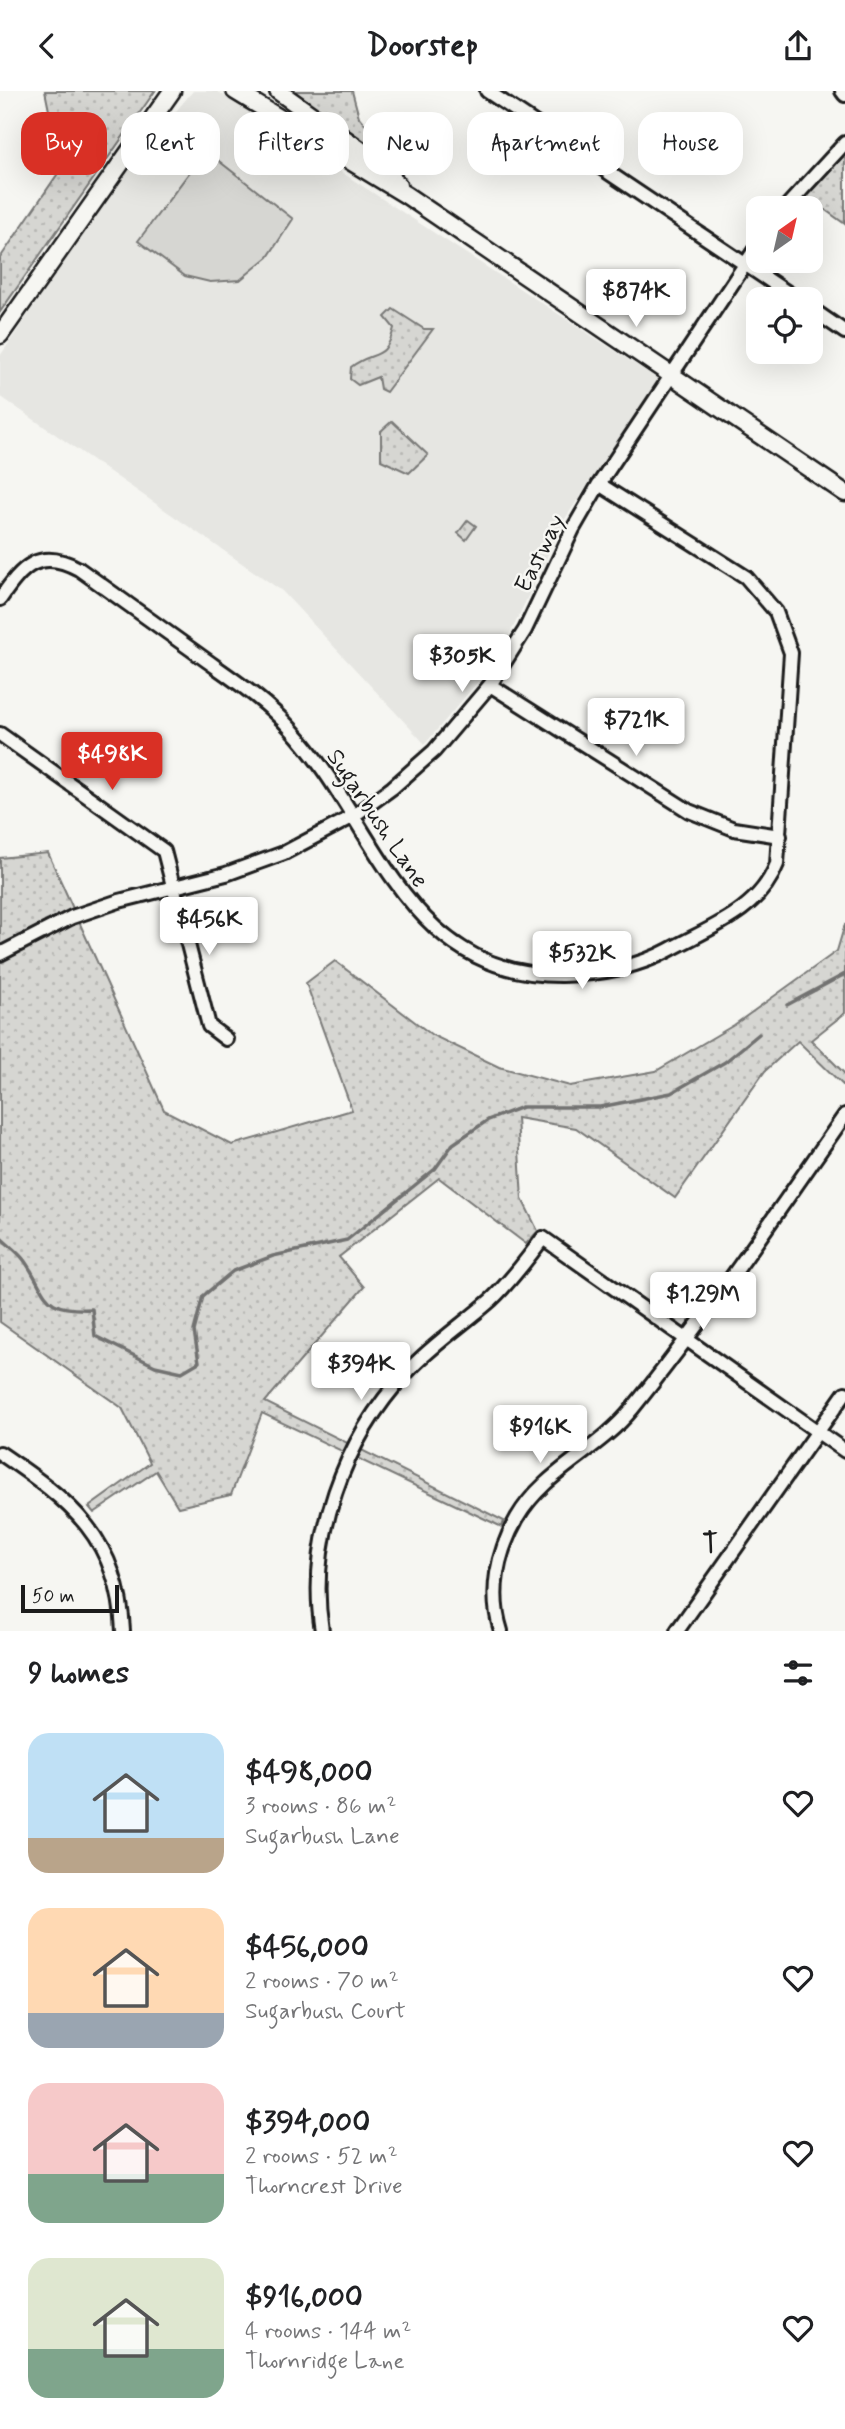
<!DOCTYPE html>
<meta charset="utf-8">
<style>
:root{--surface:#fff;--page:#f2f2f2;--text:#202124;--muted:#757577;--accent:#d93025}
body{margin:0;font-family:Mynerve,sans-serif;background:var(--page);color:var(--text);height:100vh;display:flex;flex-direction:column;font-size:26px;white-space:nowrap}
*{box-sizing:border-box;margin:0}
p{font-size:23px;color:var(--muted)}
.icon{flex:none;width:38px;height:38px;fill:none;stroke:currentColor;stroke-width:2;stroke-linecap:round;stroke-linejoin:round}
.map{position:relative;height:1540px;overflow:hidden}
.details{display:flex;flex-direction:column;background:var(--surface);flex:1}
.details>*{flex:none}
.hud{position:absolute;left:21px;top:21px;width:803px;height:63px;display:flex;gap:14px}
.needle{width:46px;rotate:34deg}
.controls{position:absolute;left:746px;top:105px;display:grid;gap:14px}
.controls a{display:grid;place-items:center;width:77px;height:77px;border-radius:14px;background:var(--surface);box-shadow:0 7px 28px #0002;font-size:35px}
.scale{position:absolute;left:21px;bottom:18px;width:98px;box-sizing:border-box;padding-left:7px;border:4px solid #1c1c1c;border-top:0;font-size:19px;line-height:24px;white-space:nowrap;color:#1c1c1c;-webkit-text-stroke:5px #f6f6f2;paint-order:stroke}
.price{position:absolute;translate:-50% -60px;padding:0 16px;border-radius:7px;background:#fff;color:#222;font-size:23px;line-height:46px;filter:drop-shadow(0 2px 4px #0008)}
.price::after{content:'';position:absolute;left:50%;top:42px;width:21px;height:16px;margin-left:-10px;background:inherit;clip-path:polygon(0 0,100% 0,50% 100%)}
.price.selected{background:var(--accent);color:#fff}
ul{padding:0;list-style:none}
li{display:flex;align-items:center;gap:21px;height:175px;padding:0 28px}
li span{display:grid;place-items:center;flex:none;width:196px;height:140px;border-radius:21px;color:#555}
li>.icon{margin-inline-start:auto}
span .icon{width:84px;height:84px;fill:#fffc;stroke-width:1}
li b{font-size:30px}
h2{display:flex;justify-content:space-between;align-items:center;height:84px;padding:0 28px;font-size:30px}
.chip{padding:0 24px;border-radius:21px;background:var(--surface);box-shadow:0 7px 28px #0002;font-size:24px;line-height:63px}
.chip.selected{background:var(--accent);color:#fff}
header{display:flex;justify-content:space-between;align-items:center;height:91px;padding:0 28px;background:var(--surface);font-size:32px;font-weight:700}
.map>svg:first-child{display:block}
.built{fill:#e6e6e2}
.grass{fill:url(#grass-dots);stroke:#797977;stroke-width:2}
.pitch{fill:#d6d6d2;stroke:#797977;stroke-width:2}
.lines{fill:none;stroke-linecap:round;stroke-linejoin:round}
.stream{stroke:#727271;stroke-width:3.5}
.street-casing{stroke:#1c1c1c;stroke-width:18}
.secondary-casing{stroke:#1c1c1c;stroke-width:21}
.street{stroke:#f6f6f2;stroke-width:12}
.secondary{stroke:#f6f6f2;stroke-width:16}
.labels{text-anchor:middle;stroke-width:5;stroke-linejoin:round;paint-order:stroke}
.street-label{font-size:24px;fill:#1c1c1c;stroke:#f6f6f2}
.neighbourhood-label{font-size:26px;font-weight:bold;fill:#1c1c1c;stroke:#f6f6f2}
</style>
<header><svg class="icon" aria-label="back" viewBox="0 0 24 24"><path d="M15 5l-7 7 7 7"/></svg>Doorstep<svg class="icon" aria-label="share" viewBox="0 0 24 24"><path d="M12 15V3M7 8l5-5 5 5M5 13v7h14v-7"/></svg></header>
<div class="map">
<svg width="845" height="1540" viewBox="0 0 845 1540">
<defs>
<pattern id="grass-dots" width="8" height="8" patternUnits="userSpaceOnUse" patternTransform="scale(1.75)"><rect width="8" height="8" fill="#d6d6d2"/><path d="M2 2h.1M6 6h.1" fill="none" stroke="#b7b7b4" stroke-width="1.8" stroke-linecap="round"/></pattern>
</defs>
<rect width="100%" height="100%" fill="#f6f6f2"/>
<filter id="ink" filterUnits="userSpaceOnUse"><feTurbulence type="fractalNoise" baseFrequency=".0143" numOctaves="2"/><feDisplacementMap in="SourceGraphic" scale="14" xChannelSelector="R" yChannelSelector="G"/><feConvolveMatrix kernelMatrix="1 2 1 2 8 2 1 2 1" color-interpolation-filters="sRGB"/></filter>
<g filter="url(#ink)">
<path class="built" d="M193,0H217L658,288L565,428L499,566L425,653L282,500L0,305V265L124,82Z"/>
<path class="grass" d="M45,0H155L0,221V167L61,78Z
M291,0H352L359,26L401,79Z
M845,63V133L806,105Z
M393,218L424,238H433L386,301L380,298L378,286L358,294L350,288L351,276C375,258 385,272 394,237L385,226Z
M392,330L428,364L409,382L381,369V340Z
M468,429L476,435L466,449L458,442Z
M48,762L164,1019L232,1054L352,1019L306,892L335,870L432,944L499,976L570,995L656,980L734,934L837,860L845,833V922L811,949L845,983V996L798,950L765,980L675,1107L576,1037L517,1027L522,1108L538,1140L526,1153L439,1087L339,1166L364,1196L265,1311L504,1430L502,1436L262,1322L231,1404L178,1416L156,1380L94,1422L89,1416L150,1372L122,1317L0,1231V767Z"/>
<path class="pitch" d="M215,67L293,128L268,166L240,189L210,191L185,185L138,150L198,70Z"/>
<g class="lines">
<path class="stream" d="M787,914L845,883
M0,1146C8,1154 18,1161 24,1169C49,1204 39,1220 92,1218L95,1245L155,1275L182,1281L199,1271L194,1240L203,1205L233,1180L273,1165L347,1149L435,1078L453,1053L488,1029L522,1016H600L671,1002L725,971L759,943"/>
<g class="street-casing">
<path id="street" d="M487,0L797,208
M842,0L845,4
M785,117L845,52
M810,217L845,241
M0,508C22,476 39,456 79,478C119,507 159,535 199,564C231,587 264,608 290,637C377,730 403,885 562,884C600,883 636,877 669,859C711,836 759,820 777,773L791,562L776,521L746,486L599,393
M490,594L689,720L734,738L780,745
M0,643L164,760L209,935L226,948
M0,863L72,826L119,810L226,783L284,762L352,726L392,697L434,660L490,594L525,539L573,438L599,393L758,154
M0,1362C71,1410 119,1448 123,1540
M322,1540C307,1449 344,1348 407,1281C433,1253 464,1233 492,1208C511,1190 527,1168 543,1147L845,1360
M501,1540C489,1502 497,1462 517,1427C544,1380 598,1360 632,1318C708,1224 776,1123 845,1024
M677,1540L845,1302"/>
</g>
<g class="secondary-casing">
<path id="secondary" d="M235,0L406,104L845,402
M278,0L383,75L398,94
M0,244L172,0"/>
</g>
<use href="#street" class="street"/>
<use href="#secondary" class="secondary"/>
</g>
</g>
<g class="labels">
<g class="street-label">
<text transform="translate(539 462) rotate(-64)" y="8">Eastway</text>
<text transform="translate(378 727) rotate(56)" y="8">Sugarbush Lane</text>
</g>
<g class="neighbourhood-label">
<text x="710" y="1461">T</text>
</g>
</g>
</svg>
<div class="controls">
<a><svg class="needle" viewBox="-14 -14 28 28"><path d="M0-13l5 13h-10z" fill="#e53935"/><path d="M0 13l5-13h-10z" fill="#757577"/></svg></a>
<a><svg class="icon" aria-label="locate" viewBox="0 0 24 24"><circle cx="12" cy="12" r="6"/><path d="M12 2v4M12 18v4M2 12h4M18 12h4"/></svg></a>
</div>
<div class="scale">50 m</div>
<b class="price" style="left:636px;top:238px">$874K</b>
<b class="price" style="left:462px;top:603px">$305K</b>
<b class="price" style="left:636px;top:667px">$721K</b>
<b class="price selected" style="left:112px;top:701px">$498K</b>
<b class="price" style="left:209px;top:866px">$456K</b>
<b class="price" style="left:582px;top:900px">$532K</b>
<b class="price" style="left:703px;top:1241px">$1.29M</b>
<b class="price" style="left:361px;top:1311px">$394K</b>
<b class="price" style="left:540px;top:1374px">$916K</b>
<div class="hud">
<a class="chip selected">Buy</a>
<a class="chip">Rent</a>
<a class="chip">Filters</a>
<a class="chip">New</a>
<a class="chip">Apartment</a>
<a class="chip">House</a>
</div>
</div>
<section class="details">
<h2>9 homes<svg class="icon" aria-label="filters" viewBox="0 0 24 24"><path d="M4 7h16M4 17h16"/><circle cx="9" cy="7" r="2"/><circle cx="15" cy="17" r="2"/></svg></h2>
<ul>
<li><span style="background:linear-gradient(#bfe0f5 75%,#b9a48a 0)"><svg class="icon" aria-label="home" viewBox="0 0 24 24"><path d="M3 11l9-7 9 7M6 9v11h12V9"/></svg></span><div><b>$498,000</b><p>3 rooms · 86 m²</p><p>Sugarbush Lane</p></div><svg class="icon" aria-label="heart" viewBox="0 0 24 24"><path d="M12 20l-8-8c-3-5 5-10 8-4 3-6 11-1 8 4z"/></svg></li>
<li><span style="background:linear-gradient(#ffd9b3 75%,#9aa5b1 0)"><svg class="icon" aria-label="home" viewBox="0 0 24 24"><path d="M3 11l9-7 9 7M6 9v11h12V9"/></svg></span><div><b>$456,000</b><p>2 rooms · 70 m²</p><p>Sugarbush Court</p></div><svg class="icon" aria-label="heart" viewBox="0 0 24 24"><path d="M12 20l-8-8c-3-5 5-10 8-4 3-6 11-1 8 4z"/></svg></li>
<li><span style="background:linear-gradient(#f6c9c9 65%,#7fa58c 0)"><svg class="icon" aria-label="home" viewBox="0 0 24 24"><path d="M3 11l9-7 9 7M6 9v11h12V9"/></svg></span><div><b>$394,000</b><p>2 rooms · 52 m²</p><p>Thorncrest Drive</p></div><svg class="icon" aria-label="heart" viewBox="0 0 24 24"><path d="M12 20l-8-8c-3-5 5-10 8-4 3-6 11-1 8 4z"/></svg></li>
<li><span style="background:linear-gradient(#dfe7d0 65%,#7fa58c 0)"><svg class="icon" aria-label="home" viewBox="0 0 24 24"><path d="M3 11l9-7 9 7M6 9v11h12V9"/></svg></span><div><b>$916,000</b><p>4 rooms · 144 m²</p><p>Thornridge Lane</p></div><svg class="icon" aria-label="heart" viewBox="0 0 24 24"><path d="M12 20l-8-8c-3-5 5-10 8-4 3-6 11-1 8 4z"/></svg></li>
</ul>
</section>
